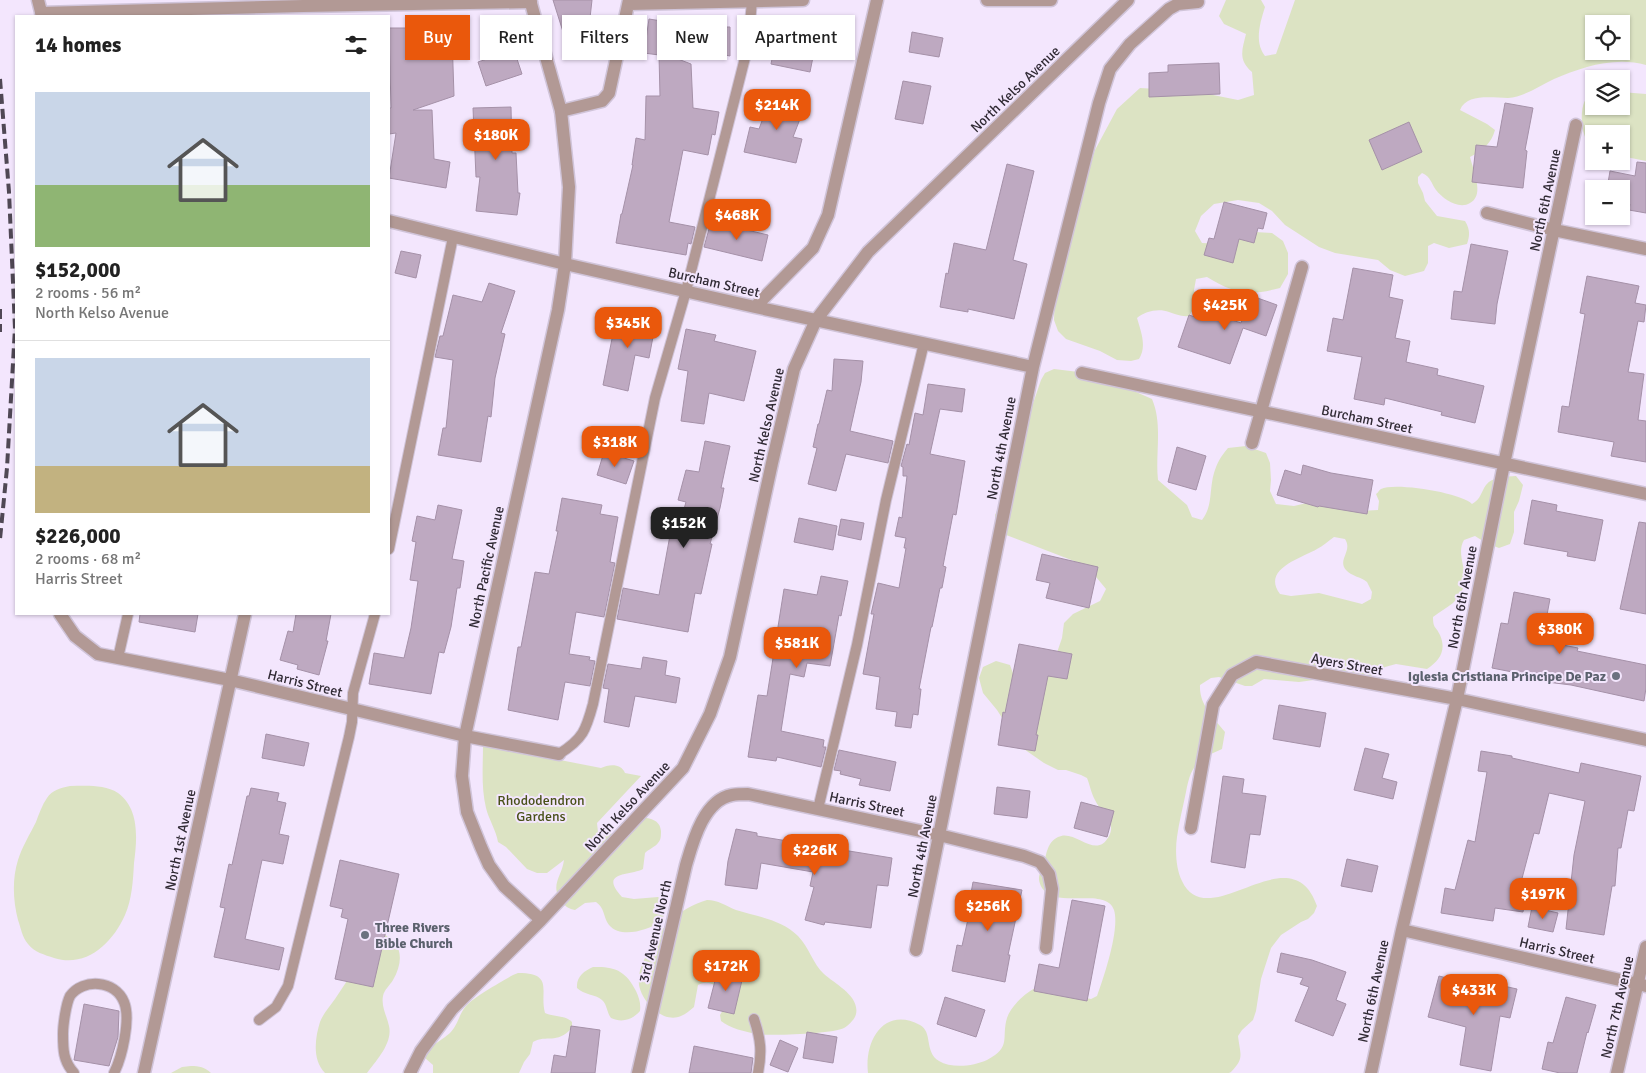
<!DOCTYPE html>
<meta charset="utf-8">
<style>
:root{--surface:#fff;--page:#f6f6f6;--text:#222;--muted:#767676;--line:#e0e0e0;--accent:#ea580c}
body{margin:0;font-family:Signika,sans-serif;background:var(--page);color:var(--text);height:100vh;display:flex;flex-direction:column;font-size:19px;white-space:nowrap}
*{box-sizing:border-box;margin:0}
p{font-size:16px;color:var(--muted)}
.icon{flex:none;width:28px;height:28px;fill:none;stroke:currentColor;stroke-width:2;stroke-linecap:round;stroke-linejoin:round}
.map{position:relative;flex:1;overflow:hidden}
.side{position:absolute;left:15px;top:15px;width:375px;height:600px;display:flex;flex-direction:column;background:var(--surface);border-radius:0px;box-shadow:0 1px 4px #0004}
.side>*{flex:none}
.guide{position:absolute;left:405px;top:15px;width:475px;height:45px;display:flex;gap:10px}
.fabs{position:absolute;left:1585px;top:15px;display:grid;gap:10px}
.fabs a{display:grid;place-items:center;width:45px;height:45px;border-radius:0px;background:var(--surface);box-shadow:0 1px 4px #0004;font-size:25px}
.price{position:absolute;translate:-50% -42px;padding:0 11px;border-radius:10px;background:var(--accent);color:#fff;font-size:16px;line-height:32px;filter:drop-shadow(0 1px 2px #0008)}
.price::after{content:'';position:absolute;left:50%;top:30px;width:15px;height:11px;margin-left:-8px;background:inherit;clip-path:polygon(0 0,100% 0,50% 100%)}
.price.current{background:#222;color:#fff}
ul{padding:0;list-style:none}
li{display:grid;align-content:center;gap:10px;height:265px;padding:0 20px}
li+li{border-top:1px solid var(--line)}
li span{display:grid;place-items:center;height:155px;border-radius:0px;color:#555}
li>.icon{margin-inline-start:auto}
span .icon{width:90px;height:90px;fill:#fffc;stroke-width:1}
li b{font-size:21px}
h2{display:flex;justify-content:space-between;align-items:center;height:60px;padding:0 20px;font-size:21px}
.tag{padding:0 18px;border-radius:0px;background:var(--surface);box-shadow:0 1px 4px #0004;font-size:18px;line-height:45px}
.tag.current{background:var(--accent);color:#fff}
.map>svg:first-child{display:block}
.green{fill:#dce3c3;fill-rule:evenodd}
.building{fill:#bea9c1;stroke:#a591a8}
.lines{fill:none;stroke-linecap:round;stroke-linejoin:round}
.service-casing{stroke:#d0c4d9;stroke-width:12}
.minor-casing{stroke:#d0c4d9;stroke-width:15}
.tertiary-casing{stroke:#d0c4d9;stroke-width:15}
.service{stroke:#b29995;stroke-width:10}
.minor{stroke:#b29995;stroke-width:12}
.tertiary{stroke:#b29995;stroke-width:12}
.rail{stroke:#504855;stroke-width:4;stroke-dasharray:10 5;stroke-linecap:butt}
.worship-dot{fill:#6b7280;stroke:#f3e6fd;stroke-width:2}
.labels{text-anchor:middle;stroke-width:4;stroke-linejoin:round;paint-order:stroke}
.street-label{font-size:14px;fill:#302a34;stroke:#f3e6fd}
.worship-label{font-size:14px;font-weight:bold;fill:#5b616d;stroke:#f3e6fd;text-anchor:end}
.park-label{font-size:14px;fill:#485018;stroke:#f3e6fd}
</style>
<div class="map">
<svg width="1646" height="1073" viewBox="0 0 1646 1073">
<rect width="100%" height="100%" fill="#f3e6fd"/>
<path class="green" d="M1226,0H1261L1265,7C1260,23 1254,42 1265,56L1276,54L1295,0H1646V65C1615,56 1582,67 1554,79C1539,86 1524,97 1508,98C1492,98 1467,93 1460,110L1487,124L1495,130C1491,144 1483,150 1470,157C1473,170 1485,195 1470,203C1459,210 1443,199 1436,190C1431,183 1431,177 1422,173L1418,177V183L1423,193L1425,201L1437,216L1465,221C1470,229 1470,235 1467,244L1449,248L1434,243L1428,246V263L1424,271L1405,276L1390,270L1378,260L1335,253L1319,247L1285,225L1272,211L1259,203L1238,200L1214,204L1201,216L1195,231L1202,243L1224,244L1255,232L1272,233L1283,241L1288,253V274L1280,288C1249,296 1235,294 1207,277L1196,279L1194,290L1197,304L1189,316C1181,317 1176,314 1169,312C1159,308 1145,311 1137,318C1141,332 1147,346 1139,359L1131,361L1117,360L1100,351L1066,339L1058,331L1054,320L1055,293L1067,247L1095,150L1117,109L1140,88L1193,91L1238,100L1254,95L1252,72C1238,60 1242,50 1246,34L1224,24L1219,16ZM1594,24H1621V51H1594Z
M1621,92L1646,94V161L1621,156V134H1594V146C1591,144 1589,143 1587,141C1580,130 1578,96 1594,93V106H1621Z
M1054,369L1095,374L1152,399C1163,425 1155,453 1158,480L1187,505L1192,517L1202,520C1213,506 1209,490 1214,473C1217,463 1221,456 1228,448L1246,446L1266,453L1270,463L1271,480L1270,491L1276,504L1294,506L1311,502L1360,511L1378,510L1379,501L1376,494C1378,493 1379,490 1381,489C1395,482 1462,493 1472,504C1481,499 1481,492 1486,485C1493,476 1506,477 1516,476L1523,485L1519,501L1514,512V532L1510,544L1499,548L1486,543L1475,536L1464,540C1453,559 1478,579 1453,603C1447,608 1439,612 1433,617C1433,629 1436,626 1440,635C1447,651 1439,661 1427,669L1396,664L1385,667L1377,675L1365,677L1343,676L1299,682L1264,679L1252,686H1245L1219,677L1211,678L1200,685C1199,705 1214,718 1225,732L1222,749C1197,760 1191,765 1186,792C1183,807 1179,822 1177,837C1175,851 1176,869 1182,881C1208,937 1291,831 1317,906L1314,913L1308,919L1301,922L1281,935L1271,948L1261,979L1256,1011L1253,1020L1242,1030L1238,1036C1240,1054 1245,1058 1231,1072L1229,1073H868C864,1041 884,1006 920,1025C933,1032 924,1052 939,1061C952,1069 974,1066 987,1060C1012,1047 1001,1038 1007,1018C1010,1007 1024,994 1035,988L1091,999L1097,996C1104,977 1120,929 1114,910C1106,886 1056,910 1042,888C1039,883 1038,878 1040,873C1041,871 1042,869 1043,866C1047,855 1046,843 1058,837C1075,828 1096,861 1109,836C1117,821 1100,812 1095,800C1091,793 1090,785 1087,778L1081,775L1066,770H1058L1044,763L1021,747L997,710L983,693L979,678L983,667L996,661L1010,665L1014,676L1050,673L1062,638L1064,623L1073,614L1100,601L1106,589L1087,566L1001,533L996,525L995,515L1006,492L1023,433L1041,380L1045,373ZM1334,537L1345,539C1353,551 1337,560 1346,570C1351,576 1361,577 1367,582L1372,592L1371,599L1362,604L1319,593L1291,596L1280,594C1261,569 1302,558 1317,549C1323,546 1328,541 1334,537Z
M483,745L601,768C609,764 621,763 625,773L641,776L597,823L598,832C613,840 627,825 639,817C649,818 660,819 661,831C661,836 661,840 658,843C655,847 649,849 645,853L643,869C630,876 598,871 622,897L634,899L658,897C667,904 667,913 660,922C648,930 621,939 609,925C603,917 605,908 596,902L585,903L575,910C569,909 566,907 562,902C549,885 562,877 564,860L547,873H537L527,869L506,847L498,842C496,830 489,820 486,808C481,787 483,766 483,745Z
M70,786C85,786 104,784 118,793C140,809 137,840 134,863C133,881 132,899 125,915C112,944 86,968 54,958C45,955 34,952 28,944C22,937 21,928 18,920C13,901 12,879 18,860C22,847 30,834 36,822C39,814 42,805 47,798C52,790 61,788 70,786Z
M707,900C718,900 726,906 736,910C758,917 781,919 798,936C809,947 813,964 824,974C835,984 860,996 856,1014C855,1019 849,1025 844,1028C833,1034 771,1036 757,1034C745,1032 730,1028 721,1021L720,1015L723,1010L718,987C711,983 706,981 698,985L694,1007C690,1010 686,1014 681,1016C663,1024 642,1002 639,985C638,974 641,965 646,956C659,928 678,909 707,900Z
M381,933C403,942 404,961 393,980C390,985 384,990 383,996C381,1007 387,1016 389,1026C393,1043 376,1061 367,1073H325C312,1060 315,1038 320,1022C323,1014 330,1006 335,999C350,976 365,955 381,933Z
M593,967C615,966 626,971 636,991C639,998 641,1003 640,1011C632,1020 622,1023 611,1018C607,1013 607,1004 602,1000C595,994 584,995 577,988C576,977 584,971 593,967Z
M518,973C555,973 539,991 545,1013C554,1017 565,1015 572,1022V1028C556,1045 547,1034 533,1042L530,1054L524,1062L519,1073H433V1065L425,1058C430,1044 440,1042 450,1033C458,1025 459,1014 466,1006C474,997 501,982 513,975Z
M191,1066C199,1066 205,1067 211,1073H171L182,1067Z"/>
<path class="building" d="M553,0H592L586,54H570Z
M649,19L698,27H730V56L682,46L678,59L691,64L693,108L719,112L715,135L712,134L708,155L683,150L669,222L695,227L691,244L688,243L686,255L616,243L621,214H622L633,165H632L636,138L645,140L646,96H660L659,55L644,53Z
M779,24L818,32L810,72L771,64Z
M389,28H430V36H452L454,96L413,110H432L434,159L450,162L446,188L389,178L396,133L389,134V108H391Z
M912,32L943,38L939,57L909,52Z
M514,50L522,74L486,86L478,62Z
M1219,63L1220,94L1149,97V73L1168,72V65Z
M903,81L931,86L923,124L895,119Z
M772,94L805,106L793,137L802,139L796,163L744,152L750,127L759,129Z
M1505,103L1533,108L1525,150L1527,151L1523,188L1472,182L1476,145L1497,147Z
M511,107L512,153H516L518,193H520L517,215L476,211L480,177H476L473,108Z
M1409,122L1422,152L1382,170L1369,140Z
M1637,162L1646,163V213L1629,210L1630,204L1621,202V189H1607L1610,171L1635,176Z
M1007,164L1034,171L1013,260L1027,264L1014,319L968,309V312L940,307L946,273L948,274L954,243L986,250Z
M1224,202L1267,213L1263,229L1258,228L1254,243L1239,239L1233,263L1204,255L1209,238L1214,239Z
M713,222L768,235L762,261L704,247L709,229H711Z
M1471,244L1508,251L1497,304L1495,324L1451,319L1454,291L1462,292Z
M401,251L421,255L416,278L395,273Z
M1353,268L1393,275L1389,297L1403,300L1395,338L1410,341L1406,362L1438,369L1437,375L1484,386L1475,423L1441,415L1442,412L1385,398L1384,405L1354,399L1362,357L1327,351L1333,318L1343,320Z
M1587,276L1639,286L1635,303L1646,305L1644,322L1638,321L1628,372L1644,374L1638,420L1646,421V462L1611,456L1614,442L1558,432L1562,406L1569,407L1585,314L1580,313Z
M489,283L515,291L501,333L505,334L495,378L491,417L488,416L481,462L438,455L443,428H446L453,360L435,357L440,336H443L453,295L482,302Z
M1252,296L1277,305L1266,336L1243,328L1230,364L1178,347L1189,315L1204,320L1207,312L1241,323Z
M617,313L656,321L649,358L635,355L628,391L603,385Z
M686,329L716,335L714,341L756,351L744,401L709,393L704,424L681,421L688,371L678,369Z
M834,359L863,361L861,382L850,431L893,441L888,463L846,454L836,491L808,484L817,448L813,447L818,424H819L827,390L832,391Z
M928,384L965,389L962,412L940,409L930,454L965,461L956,515L953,514L943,566L946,567L942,588H940L932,627H931L919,689H921L918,715L913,714L911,728L895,726L897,712L876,709L880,677L863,674L874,614H871L878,583L899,588L906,548H904L906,538L895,536L899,517L902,518L907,476H903V467L901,466L907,444L909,445L915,413L923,415Z
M705,441L730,446L721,488H724L720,508L710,544H712L701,594L695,593L688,632L617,619L623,588L659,595L673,519L681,520L686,502L678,500L686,470L699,472Z
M1177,447L1206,456L1196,490L1168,482Z
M604,452L634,461L626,484L597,475Z
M1303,465L1331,473L1373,480L1367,514L1319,506L1318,507L1277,495L1285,470L1301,475Z
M562,498L602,505L600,514L618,517L610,562L615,563L604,617L576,612L569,654L590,657L589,660L595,661L590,686L565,682L558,720L508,710L518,647H521L535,572L549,574L558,531H556Z
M1532,500L1557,505L1556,511L1603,520L1595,561L1567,556L1568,552L1524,544Z
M438,505L462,510L452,559L464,561L460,588H457L451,627L444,653L439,652L431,694L369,684L374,653L404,658L411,628L418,581L410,580L416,542L412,541L417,516L435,520Z
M799,518L837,526L833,550L794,542Z
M841,519L864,523L861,540L838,535Z
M1639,522L1646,523V614L1620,609Z
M1042,554L1098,567L1089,608L1046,598L1050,583L1036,580Z
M821,576L848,581L841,616L839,615L830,666L807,663L804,677L790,674L781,731L824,740L823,747H826L821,767L777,757L776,761L748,757L758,695L767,696L784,589L817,595Z
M1514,592L1550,599L1542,641L1578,648L1577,651L1646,665V688L1644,701L1571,685L1547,682L1548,679L1492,668L1501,623L1508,624Z
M140,614H198L195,632L139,622Z
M296,614H331L326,641H328L319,675L297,669L298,665L280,660L288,631L293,632Z
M1019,644L1072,654L1067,679L1048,676L1036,735H1038L1035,751L998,745L1003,712L1005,713Z
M643,657L667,661L665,675L680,678L676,703L635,696L629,727L604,722L609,689L603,688L608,664L641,669Z
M1279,705L1326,713L1320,747L1273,739Z
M266,734L309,743L304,766L262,758Z
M1365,748L1389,754L1382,778L1397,782L1393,799L1354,790Z
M839,750L896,762L890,791L859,785L861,779L840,774L841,771L834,770Z
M1481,751L1512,756V758L1579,773L1581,763L1641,776L1634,811L1628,810L1621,848H1618L1615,886H1612L1604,935L1566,929L1574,855L1585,801L1549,793L1539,834L1534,833L1520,886L1527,887L1523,912L1495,908L1493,921L1441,913L1445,888L1455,890L1468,840L1475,842L1487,772L1478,771Z
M1223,776L1244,779L1242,793L1266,796L1260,835L1250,834L1245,868L1211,862Z
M997,787L1030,791L1027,818L994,814Z
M251,788L279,793L277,801L286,803L279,834L289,836L283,864L262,860L245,939L284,948L279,970L214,957L225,908L220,907L229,864L232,865L247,796H249Z
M1081,802L1114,811L1107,837L1074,828Z
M736,829L757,833V836L892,858L888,886L877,885L871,928L825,922L824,925L805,920L814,887L810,886L813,872L761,863L757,889L725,885L728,861Z
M1347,859L1378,866L1372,892L1341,886Z
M340,860L399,874L373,987L335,979L348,919L341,917L343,909L330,906Z
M973,882L1022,890L1008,955H1010L1005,982L952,971L957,945L962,946L970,910H968Z
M1072,900L1105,906L1087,1001L1034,991L1039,964L1059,968Z
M1532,907L1558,913L1553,932L1528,927Z
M1281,953L1312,960L1346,972L1336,1000L1346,1004L1333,1036L1295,1021L1309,987L1300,984L1303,978L1277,972Z
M718,969L743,976L734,1014L708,1008Z
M1439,976L1489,989L1490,983L1517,989L1510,1018L1500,1016L1491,1071L1460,1065L1466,1027L1428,1017Z
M945,997L985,1010L976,1037L937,1024Z
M1566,997L1596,1005L1588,1033L1587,1032L1577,1073H1560L1542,1069L1548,1042L1553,1043Z
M84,1004L119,1011L118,1037L109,1066L74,1060Z
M571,1026L600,1030L595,1073H551L554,1055L566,1057Z
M807,1032L837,1037L833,1063L803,1058Z
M780,1040L798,1048L788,1072L770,1065Z
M694,1046L753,1058L751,1073H689Z"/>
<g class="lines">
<g class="service-casing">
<path id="service" d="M389,549L453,237
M118,658L128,614
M559,754C583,739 586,730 593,704L655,398L686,291L748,46L752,1
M818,809L857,645L886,500L924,343
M754,1019C761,1040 762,1052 758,1073
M259,1020L276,1007L288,986L349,737L352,722L353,693L375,614
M74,1073C63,1061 63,1049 63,1034C63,1025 66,1004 70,996C83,978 115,980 124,1002C131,1019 122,1057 114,1073"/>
</g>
<g class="minor-casing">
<path id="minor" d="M38,0L42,16
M987,0H1051
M629,4L803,0
M41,13L303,6L531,2
M561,111L602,101L609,93L629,0
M1487,213L1554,230L1646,249
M389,221L565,264L755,307L1033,367
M755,307L813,248L828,215L877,0
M1082,373L1646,494
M1252,443L1302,267
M60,614L75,636L98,654L230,680L465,736L559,754
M1191,828L1213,705L1232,675L1256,662L1457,699L1646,740
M1402,930L1646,986
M916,950L1033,367L1099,103L1110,69L1130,44L1169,9L1178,4L1198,2
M144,1073L245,614
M638,1073L686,865C693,841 704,800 732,795C737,794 742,794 748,794L939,835L1024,856L1040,862L1049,874L1052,889L1046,948
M1371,1073L1402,930L1457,699L1504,464L1576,125"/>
</g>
<g class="tertiary-casing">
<path id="tertiary" d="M530,0L561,111L569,187L565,264L558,310L465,736L462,776L467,812L481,847L489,865L504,886L541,920
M410,1073L421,1051L452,1009L541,920L683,768L710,714L730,657L772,463L794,369L816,320L868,252L1128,0
M1617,1073L1646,947"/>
</g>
<use href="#service" class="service"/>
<use href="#minor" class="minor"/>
<use href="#tertiary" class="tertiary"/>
<path class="rail" d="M0,79L9,192L15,328L7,468L0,539
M0,309V332"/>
</g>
<g class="worship-dot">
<circle cx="1616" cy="676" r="5"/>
<circle cx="365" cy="935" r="5"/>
</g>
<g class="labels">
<g class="street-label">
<text transform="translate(1015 89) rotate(-44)" y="5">North Kelso Avenue</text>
<text transform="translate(1545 200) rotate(-78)" y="5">North 6th Avenue</text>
<text transform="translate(714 282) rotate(13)" y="5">Burcham Street</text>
<text transform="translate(1367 419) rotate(12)" y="5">Burcham Street</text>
<text transform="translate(766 425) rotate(-77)" y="5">North Kelso Avenue</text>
<text transform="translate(1001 448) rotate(-79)" y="5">North 4th Avenue</text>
<text transform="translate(486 567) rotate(-78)" y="5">North Pacific Avenue</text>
<text transform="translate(1462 597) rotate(-79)" y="5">North 6th Avenue</text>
<text transform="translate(1347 664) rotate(10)" y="5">Ayers Street</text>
<text transform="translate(305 683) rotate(14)" y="5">Harris Street</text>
<text transform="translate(867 804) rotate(12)" y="5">Harris Street</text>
<text transform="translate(627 806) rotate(-47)" y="5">North Kelso Avenue</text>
<text transform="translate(180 840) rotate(-78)" y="5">North 1st Avenue</text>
<text transform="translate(922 846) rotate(-79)" y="5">North 4th Avenue</text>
<text transform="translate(655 931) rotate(-77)" y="5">3rd Avenue North</text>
<text transform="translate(1557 950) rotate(13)" y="5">Harris Street</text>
<text transform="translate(1373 991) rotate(-78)" y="5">North 6th Avenue</text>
<text transform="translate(1617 1007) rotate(-77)" y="5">North 7th Avenue</text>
</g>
<g class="worship-label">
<text x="1606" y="681">Iglesia Cristiana Principe De Paz</text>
<text x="375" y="932" text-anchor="start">Three Rivers<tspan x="375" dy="16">Bible Church</tspan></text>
</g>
<g class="park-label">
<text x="541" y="805">Rhododendron<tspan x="541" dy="16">Gardens</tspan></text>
</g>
</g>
</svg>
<div class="fabs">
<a><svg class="icon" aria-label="locate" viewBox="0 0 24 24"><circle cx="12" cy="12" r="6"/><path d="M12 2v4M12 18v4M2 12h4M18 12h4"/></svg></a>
<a><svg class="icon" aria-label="layers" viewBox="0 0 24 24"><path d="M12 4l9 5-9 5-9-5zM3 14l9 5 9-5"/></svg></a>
<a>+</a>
<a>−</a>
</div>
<b class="price" style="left:777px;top:131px">$214K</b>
<b class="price" style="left:496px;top:161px">$180K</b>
<b class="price" style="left:737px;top:241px">$468K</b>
<b class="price" style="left:1225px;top:331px">$425K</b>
<b class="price" style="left:628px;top:349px">$345K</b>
<b class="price" style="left:615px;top:468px">$318K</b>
<b class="price current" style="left:684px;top:549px">$152K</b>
<b class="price" style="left:1560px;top:655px">$380K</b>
<b class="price" style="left:797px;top:669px">$581K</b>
<b class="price" style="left:815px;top:876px">$226K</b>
<b class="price" style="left:1543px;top:920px">$197K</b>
<b class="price" style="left:988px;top:932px">$256K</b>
<b class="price" style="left:726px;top:992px">$172K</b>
<b class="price" style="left:1474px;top:1016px">$433K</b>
<div class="guide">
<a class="tag current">Buy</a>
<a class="tag">Rent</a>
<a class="tag">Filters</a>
<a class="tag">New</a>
<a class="tag">Apartment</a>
</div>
<section class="side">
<h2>14 homes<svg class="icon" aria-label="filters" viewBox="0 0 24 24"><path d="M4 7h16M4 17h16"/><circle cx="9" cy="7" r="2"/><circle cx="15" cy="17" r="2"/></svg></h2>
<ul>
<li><span style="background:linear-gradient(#c9d6e8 60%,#8fb573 0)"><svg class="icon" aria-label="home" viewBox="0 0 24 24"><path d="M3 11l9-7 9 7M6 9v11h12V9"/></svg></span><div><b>$152,000</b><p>2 rooms · 56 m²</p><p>North Kelso Avenue</p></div></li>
<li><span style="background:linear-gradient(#c9d6e8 70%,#c2b280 0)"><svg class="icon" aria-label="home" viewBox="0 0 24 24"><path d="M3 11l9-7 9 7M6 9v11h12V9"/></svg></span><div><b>$226,000</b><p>2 rooms · 68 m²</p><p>Harris Street</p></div></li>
</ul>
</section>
</div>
